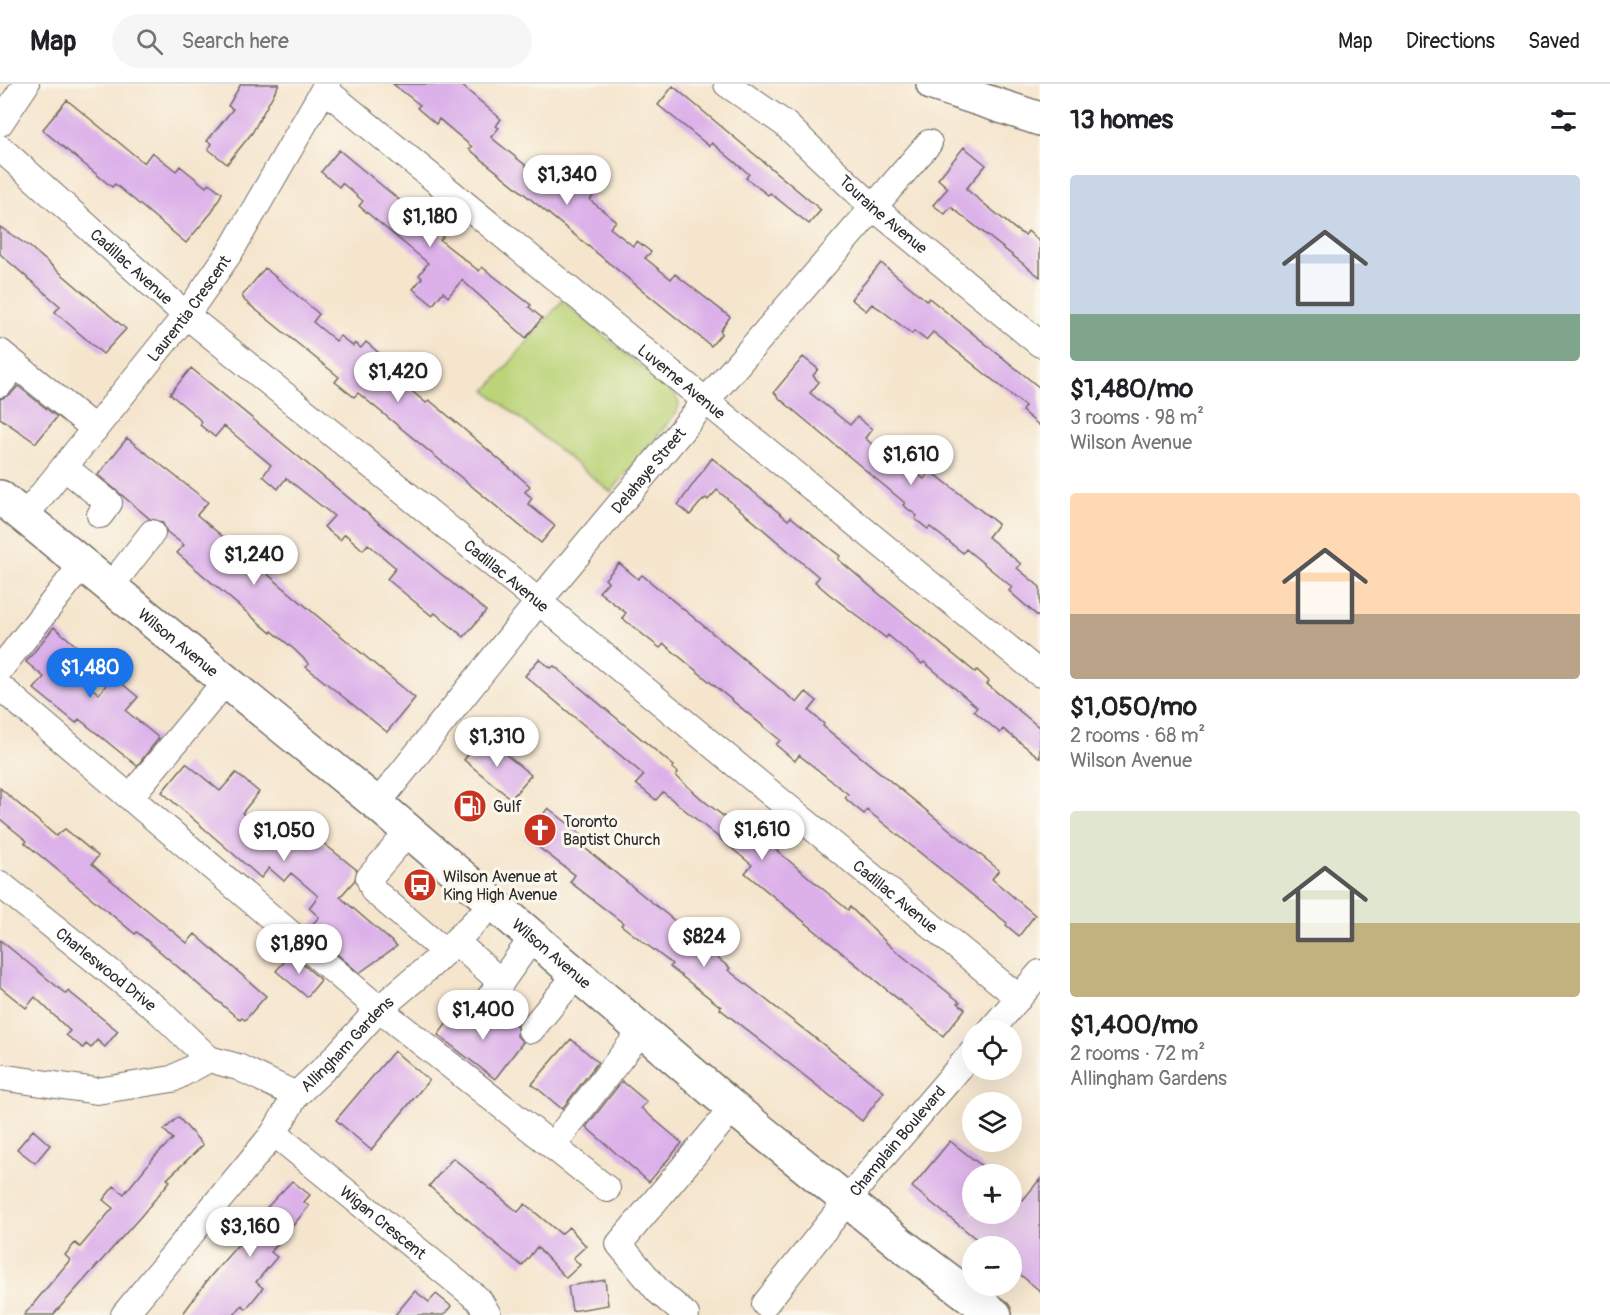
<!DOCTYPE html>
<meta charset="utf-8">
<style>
:root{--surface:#fff;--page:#f6f6f6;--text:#202124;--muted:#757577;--line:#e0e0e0;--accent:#1a73e8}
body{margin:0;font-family:Pangolin,sans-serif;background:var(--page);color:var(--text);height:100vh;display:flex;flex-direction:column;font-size:22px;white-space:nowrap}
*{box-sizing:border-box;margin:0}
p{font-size:20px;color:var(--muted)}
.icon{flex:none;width:33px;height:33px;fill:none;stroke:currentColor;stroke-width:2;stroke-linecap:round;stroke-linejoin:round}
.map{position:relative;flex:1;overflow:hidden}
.drawer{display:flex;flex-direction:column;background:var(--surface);width:570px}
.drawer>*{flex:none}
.tools{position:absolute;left:962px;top:936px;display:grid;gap:12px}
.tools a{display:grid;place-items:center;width:60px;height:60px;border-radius:50%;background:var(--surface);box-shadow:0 6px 24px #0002;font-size:30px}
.price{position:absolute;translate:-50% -51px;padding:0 14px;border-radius:21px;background:#fff;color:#222;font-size:20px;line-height:39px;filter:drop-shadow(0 2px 3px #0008)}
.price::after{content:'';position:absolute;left:50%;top:36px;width:18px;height:14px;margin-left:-9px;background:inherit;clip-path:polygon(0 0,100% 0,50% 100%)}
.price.on{background:var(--accent);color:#fff}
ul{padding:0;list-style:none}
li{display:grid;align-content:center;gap:12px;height:318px;padding:0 30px}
li span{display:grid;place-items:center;height:186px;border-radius:6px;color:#555}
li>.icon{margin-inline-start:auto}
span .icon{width:108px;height:108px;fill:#fffc;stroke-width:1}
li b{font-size:26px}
h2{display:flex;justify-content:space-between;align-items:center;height:72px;padding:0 30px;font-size:26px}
header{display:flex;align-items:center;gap:36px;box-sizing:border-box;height:84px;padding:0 30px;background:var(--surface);border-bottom:2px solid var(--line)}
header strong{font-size:28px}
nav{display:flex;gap:33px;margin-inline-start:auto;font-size:21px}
.search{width:420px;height:54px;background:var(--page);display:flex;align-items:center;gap:15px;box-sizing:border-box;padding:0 21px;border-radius:33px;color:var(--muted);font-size:22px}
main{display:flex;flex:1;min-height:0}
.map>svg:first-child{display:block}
.green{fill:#bcd479;stroke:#748052;stroke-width:1.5}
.building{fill:#dcb1ea}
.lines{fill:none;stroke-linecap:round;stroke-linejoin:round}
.minor-casing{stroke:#726c64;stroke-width:28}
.major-casing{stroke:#726c64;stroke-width:36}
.highway-casing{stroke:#726c64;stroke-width:36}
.minor{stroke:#fff;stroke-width:26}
.major{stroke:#fff;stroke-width:33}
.highway{stroke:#fff;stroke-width:33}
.labels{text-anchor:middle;stroke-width:6;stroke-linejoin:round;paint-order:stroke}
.street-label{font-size:16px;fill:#2b2b2b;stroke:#fbf7ec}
.poi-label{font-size:16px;fill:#2b2b2b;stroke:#fbf7ec;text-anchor:start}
</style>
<header>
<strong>Map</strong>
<div class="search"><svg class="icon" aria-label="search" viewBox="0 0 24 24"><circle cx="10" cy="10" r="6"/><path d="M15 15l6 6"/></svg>Search here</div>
<nav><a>Map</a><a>Directions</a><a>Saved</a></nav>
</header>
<main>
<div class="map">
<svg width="1040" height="1231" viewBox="0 0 1040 1231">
<rect width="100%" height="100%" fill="#fbf7ec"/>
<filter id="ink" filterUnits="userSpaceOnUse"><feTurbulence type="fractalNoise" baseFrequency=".0167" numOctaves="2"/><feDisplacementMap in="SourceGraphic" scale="12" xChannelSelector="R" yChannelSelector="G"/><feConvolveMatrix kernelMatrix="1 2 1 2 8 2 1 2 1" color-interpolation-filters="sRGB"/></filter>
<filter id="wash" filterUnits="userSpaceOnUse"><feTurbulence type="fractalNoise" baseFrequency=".008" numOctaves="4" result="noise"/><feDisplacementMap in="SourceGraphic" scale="24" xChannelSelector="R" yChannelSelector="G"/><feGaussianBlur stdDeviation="1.35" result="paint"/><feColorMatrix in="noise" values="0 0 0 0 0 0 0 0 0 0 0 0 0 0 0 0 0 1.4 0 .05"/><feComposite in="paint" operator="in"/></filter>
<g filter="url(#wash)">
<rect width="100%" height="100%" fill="#f5e5cd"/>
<path class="green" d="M562,217L676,312L679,321L676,329L611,408L486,307Z"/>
<g id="blocks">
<path class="building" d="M241,0H279L252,49L227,80L208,65L212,60L207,57L233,25L228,22Z
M393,0H460L501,35L496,42L499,44L491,53L493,55L539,92L542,88L566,108L575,97L593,112L590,116L616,137L610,144L633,162L637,157L651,168L645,174L671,195L675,190L730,233L720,247L722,249L711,262L469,65L472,63L439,35L436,40L417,24L420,21Z
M673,2L821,126L809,140L770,109L768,111L746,94L749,90L712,59L709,62L658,21Z
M67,16L144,79L152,68L176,87L180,82L206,103L209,99L222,109L212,128L186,159L115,100L112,103L45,48L43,45Z
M964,63L986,81L966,105L1019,148L1025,151L1028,147L1040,158V193L951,123L945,130L933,121L948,104L938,95Z
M339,66L427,139L443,153L440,156L479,187L482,183L531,221L529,223L542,234L526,254L462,196L448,213L443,208L433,221L413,205L422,194L419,191L428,179L359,122L363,117L342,99L339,103L321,88Z
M0,143L30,163L126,245L103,270L55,228L60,222L0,170Z
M881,179L927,217L929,214L1040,304V342L1022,327L1025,322L933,248L926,256L914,247L912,250L880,225L872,220L866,227L851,215Z
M265,184L319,230L313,238L336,257L340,252L353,262L355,259L361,264L366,258L386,275L382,282L426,319L429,316L452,335L530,402L525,408L532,414L528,420L555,442L541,459L358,309L354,313L335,298L339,293L245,217L242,212Z
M803,273L818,285L813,292L819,298L810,309L850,341L857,333L872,345L865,354L890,376L894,371L924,395L931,387L998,440L988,453L1021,480L1017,484L1040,503V534L1009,507L1012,503L966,465L963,469L930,443L928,445L915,435L917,432L903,421L905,419L780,315L774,308Z
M191,284L486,527L464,553L435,529L432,532L387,495L396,484L368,460L363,466L345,450L340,456L324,443L334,432L286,394L278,405L263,392L271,381L224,342L215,353L200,341L202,338L195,331L170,310Z
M18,302L57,333L36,359L0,334V315L11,310Z
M127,354L208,418L197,431L415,614L387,648L306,583L309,580L296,567L272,547L271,549L177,469L184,461L167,448L162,438L150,435L98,391Z
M712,374L788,436L791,433L827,462L840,472L838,475L884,514L975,588L977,586L989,597L987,600L1040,644V674L1003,645L1000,649L974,627L977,623L924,578L922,580L888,551L886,554L829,510L815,498L819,493L717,406L708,416L706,414L700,419L690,431L678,421Z
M619,479L638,495L642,491L797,619L806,608L817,617L809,627L824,640L823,642L999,786L992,795L1035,831L1019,852L1006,841L1007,839L867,726L864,730L847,716L845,713L848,710L799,671L795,677L776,661L780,656L664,560L660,564L622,534L626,529L599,508L608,498L605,495Z
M54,543L80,565L66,583L99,610L113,592L138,613L126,627L159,654L137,682L79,635L76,639L34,605L44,593L26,578Z
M539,575L551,584L554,582L674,682L672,684L678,689L676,692L704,717L735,741L738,739L760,757L761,755L769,760L848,826L850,823L890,862L960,918L958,919L965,925L943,952L745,789L752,781L663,708L656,716L636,700L644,691L525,592Z
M483,652L531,691L511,715L464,676Z
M186,679L220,707L236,689L259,708L242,729L275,757L293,735L357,786L355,796L340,813L397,862L359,889L308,845L319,833L309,824L318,812L291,789L284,797L269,784L261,794L162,708Z
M0,704L56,752L65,745L98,772L92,780L101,788L187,859L195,850L266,912L245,936L242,934L240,936L137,848L135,850L25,759L27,757L0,735Z
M548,724L585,753L580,760L681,842L679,844L730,884L728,886L884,1008L862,1037L720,925L721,923L670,883L672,880L621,841L623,839L570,798L575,791L525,753Z
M0,856L66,910L68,907L118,947L105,963L97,956L91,964L86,960L83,964L66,951L70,947L35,913L26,924L0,903Z
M291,870L321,896L307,913L276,887Z
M459,923L488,945L500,930L517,942V952L523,958L495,995L438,951Z
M571,955L598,978L562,1025L532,1000Z
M394,967L429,996L371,1066L336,1036Z
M622,997L647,1018L641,1024L682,1059L649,1098L586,1043Z
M178,1033L203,1061L167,1095L170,1097L142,1131L53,1231H24L70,1176L65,1171L75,1159L80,1163L113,1124L103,1116L114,1102L124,1110L155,1072L173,1055L164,1046Z
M33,1046L50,1061L35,1079L17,1065Z
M950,1057L992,1090H972V1130H1011V1106L1023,1116L1040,1095V1207L1011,1183V1162H985L912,1103Z
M453,1074L518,1128L525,1120L561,1150L569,1143L586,1162L573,1174L580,1181L566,1194L537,1163L522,1182L505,1168L429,1102Z
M292,1097L310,1111L304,1118L309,1122L271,1168L277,1173L256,1198L263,1204L246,1225L242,1221L234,1231H182L209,1194L257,1139L254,1137Z
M605,1196L608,1221L572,1227L568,1202Z
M415,1207L429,1218L436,1210L451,1222L444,1231H395Z"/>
</g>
</g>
<g filter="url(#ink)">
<use href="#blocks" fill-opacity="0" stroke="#726c64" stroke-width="1.5"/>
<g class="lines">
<g class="minor-casing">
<g id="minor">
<path id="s1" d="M727,0L785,40L873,123L1040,260"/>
<path id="s2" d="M324,5L1040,590"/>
<path d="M0,39L26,0"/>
<path id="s3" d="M0,64L186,231L516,499L1019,914"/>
<path d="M0,268L95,345"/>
<path d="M0,300L16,281"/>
<path d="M64,383L109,419L100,431"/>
<path id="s4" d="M24,433L186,231L230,168L327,0"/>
<path d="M110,503L152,449"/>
<path d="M0,585L82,481"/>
<path d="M0,603L379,925L607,1105"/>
<path d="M130,713L225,598"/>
<path id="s5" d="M377,720L539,517L705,318L929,59"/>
<path d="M409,747L369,794L374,807L445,868"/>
<path id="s6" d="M0,800L159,927L209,975"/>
<path d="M456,858L501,898"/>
<path d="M483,923L533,853"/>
<path d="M531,946L577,890"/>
<path d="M991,946L1040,889"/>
<path d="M0,993L97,1007L172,995L209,975L238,983L296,1011"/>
<path id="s7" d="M274,1049L463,1203L479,1216L488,1231"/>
<path d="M553,1061L642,946"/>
<path id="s8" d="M765,1220L874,1083L972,969"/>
<path id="s9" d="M124,1231L274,1049L296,1011L329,980L379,925L431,881L494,819"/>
<path d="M686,1231L658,1207L619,1160L733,1024"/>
</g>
</g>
<g class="major-casing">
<g id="major">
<path id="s10" d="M0,413L377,720L733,1024L902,1161L995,1231"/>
</g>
</g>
<g class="highway-casing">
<path id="highway" d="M933,0L1040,35"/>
</g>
<use href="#minor" class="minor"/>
<use href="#major" class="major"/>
<use href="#highway" class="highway"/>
</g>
</g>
<defs>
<g id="fuel-disc" transform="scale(1.725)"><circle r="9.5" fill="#c8321e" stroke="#fbf7ec"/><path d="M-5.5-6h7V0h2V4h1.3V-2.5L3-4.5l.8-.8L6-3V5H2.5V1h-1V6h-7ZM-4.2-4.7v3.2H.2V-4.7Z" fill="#fff"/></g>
<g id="church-disc" transform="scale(1.725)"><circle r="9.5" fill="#c8321e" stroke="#fbf7ec"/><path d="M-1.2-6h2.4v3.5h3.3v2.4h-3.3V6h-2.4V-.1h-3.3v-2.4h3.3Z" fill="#fff"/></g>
<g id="bus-disc" transform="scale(1.725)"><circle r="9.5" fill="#c8321e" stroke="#fbf7ec"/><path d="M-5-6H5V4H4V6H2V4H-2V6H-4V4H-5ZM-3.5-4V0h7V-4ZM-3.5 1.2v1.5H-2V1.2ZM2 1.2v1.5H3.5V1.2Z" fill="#fff"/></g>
</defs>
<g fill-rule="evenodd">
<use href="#fuel-disc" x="470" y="722"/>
<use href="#church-disc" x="540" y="746"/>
<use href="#bus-disc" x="420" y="801"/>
</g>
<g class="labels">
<g class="street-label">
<text dy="6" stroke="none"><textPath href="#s1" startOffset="204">Touraine Avenue</textPath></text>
<text dy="6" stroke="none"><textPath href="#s3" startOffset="177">Cadillac Avenue</textPath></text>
<text dy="6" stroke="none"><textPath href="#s4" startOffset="266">Laurentia Crescent</textPath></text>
<text dy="6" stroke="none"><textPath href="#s2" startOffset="462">Luverne Avenue</textPath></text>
<text dy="6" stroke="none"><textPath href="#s5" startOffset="430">Delahaye Street</textPath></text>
<text dy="6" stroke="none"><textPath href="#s3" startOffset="663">Cadillac Avenue</textPath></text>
<text dy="6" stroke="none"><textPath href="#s10" startOffset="230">Wilson Avenue</textPath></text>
<text dy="6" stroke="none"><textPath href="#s3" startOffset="1167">Cadillac Avenue</textPath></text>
<text dy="6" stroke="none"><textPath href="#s10" startOffset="716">Wilson Avenue</textPath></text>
<text dy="6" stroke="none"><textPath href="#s6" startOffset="136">Charleswood Drive</textPath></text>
<text dy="6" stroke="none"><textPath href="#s9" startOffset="352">Allingham Gardens</textPath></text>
<text dy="6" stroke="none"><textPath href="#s8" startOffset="210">Champlain Boulevard</textPath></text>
<text dy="6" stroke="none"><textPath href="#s7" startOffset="141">Wigan Crescent</textPath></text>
</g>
<g class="poi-label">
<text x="493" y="728">Gulf</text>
<text x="563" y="743">Toronto<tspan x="563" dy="18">Baptist Church</tspan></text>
<text x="443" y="798">Wilson Avenue at<tspan x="443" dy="18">King High Avenue</tspan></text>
</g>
</g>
</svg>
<div class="tools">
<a><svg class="icon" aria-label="locate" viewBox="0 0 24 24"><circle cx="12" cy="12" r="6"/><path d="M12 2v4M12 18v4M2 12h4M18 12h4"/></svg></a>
<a><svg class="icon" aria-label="layers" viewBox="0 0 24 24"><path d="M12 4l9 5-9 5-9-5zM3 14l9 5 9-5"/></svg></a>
<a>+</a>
<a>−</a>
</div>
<b class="price" style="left:567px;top:122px">$1,340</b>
<b class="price" style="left:430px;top:164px">$1,180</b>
<b class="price" style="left:398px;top:319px">$1,420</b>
<b class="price" style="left:911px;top:402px">$1,610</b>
<b class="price" style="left:254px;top:502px">$1,240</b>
<b class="price on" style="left:90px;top:615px">$1,480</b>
<b class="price" style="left:497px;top:684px">$1,310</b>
<b class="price" style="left:762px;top:777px">$1,610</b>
<b class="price" style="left:284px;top:778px">$1,050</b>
<b class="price" style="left:704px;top:884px">$824</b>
<b class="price" style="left:299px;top:891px">$1,890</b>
<b class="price" style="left:483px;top:957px">$1,400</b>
<b class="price" style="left:250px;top:1174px">$3,160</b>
</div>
<section class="drawer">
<h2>13 homes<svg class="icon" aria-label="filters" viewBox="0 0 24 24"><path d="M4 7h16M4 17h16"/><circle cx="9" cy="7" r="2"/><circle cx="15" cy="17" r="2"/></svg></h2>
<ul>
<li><span style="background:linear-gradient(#c9d6e8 75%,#7fa58c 0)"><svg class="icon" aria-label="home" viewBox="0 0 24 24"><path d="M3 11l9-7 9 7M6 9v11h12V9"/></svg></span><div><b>$1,480/mo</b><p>3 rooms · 98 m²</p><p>Wilson Avenue</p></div></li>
<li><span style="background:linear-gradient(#ffd9b3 65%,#b9a48a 0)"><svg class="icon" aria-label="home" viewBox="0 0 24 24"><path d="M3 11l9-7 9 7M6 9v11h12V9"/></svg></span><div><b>$1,050/mo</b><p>2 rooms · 68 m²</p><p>Wilson Avenue</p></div></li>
<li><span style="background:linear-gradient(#dfe7d0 60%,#c2b280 0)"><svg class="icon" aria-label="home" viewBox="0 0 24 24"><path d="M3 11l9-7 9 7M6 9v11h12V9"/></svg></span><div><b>$1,400/mo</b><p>2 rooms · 72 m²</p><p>Allingham Gardens</p></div></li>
</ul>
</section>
</main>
